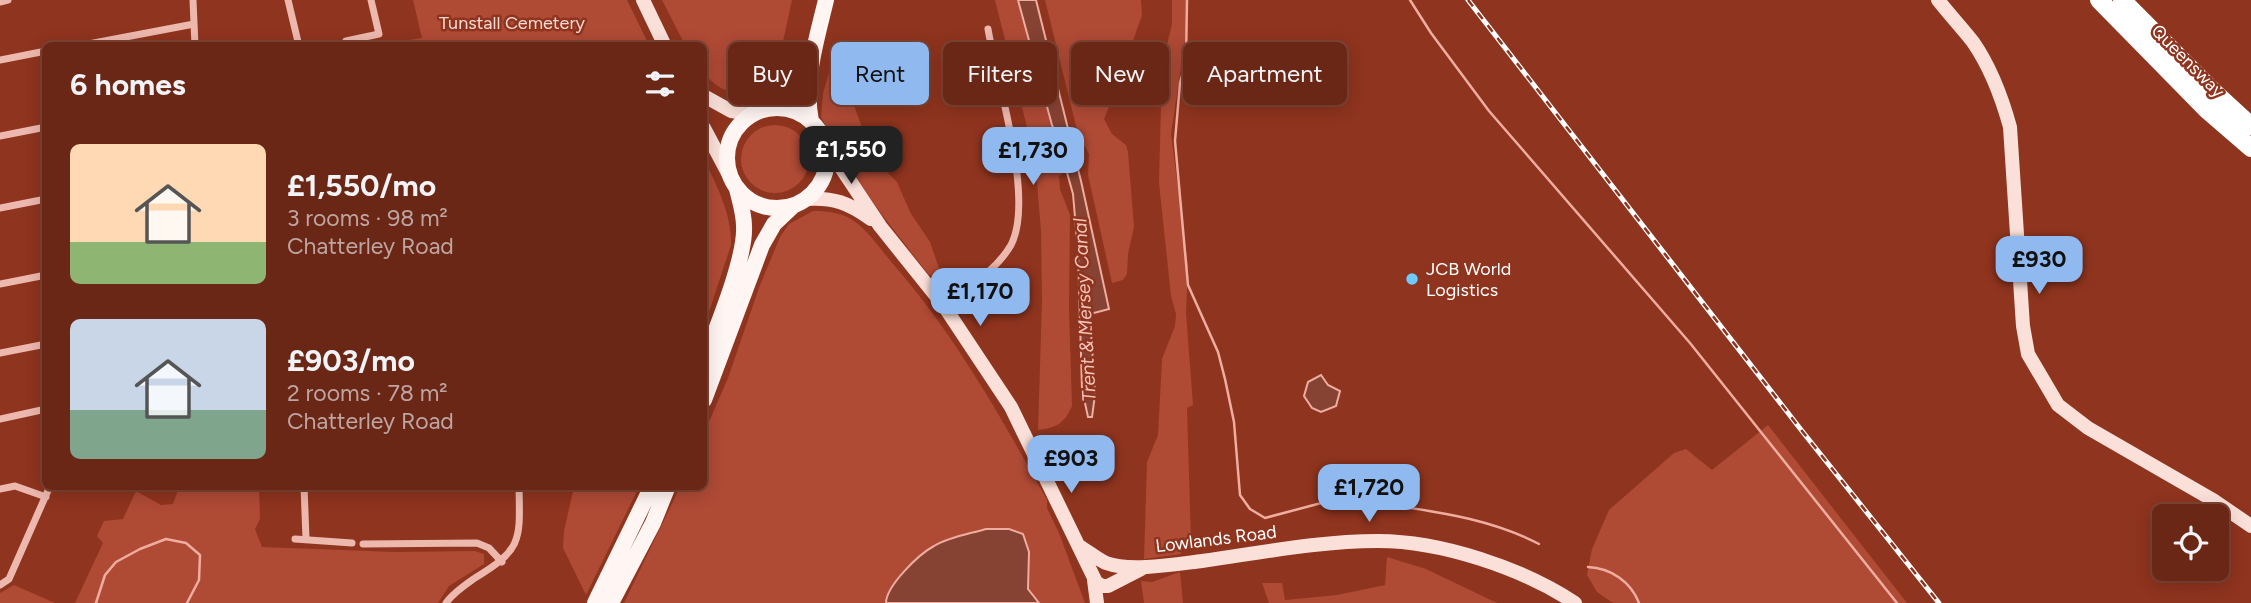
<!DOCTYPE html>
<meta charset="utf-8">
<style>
:root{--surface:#6b2716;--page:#733323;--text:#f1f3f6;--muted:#bea5a1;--line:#7e4435;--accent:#90b9f0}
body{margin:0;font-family:Figtree,sans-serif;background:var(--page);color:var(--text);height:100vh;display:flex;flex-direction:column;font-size:26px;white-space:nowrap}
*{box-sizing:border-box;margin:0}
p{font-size:23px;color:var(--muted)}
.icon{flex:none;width:38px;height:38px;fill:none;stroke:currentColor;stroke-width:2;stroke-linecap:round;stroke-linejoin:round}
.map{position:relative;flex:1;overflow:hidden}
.details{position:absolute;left:42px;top:42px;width:665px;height:448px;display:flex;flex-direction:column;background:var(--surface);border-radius:10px;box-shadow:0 4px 18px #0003,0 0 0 2px var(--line)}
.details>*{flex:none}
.guide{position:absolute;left:728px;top:42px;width:665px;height:63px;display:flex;gap:14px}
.fabs{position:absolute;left:2152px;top:504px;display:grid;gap:14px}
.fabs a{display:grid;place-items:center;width:77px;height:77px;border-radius:10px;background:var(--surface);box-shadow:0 4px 18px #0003,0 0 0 2px var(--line);font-size:35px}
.price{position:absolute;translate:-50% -60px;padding:0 16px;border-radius:14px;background:var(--accent);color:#111;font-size:23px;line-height:46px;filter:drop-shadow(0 2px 4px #0008)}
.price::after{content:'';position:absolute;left:50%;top:42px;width:21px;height:16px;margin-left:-10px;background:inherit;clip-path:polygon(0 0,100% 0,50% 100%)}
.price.selected{background:#222;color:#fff}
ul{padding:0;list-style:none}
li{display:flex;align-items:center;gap:21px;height:175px;padding:0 28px}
li span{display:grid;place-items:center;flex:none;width:196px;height:140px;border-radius:10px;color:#555}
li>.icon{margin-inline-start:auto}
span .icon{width:84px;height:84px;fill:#fffc;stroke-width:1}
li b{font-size:30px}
h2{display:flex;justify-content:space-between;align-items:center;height:84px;padding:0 28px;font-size:30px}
.tag{padding:0 24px;border-radius:10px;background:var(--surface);box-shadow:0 4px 18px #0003,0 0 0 2px var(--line);font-size:24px;line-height:63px}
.tag.selected{background:var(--accent);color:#111}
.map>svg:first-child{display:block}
.green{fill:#af4a35}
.water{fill:#864232;stroke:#efada0;stroke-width:2}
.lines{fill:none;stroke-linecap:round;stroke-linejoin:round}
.stream{stroke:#efada0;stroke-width:2.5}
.street{stroke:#edb8ad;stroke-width:7}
.secondary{stroke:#fae0d9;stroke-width:14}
.primary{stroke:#fff6f3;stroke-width:16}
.highway{stroke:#fff;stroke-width:18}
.rail-casing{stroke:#fff;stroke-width:5}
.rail{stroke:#8f341e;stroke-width:2.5;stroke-dasharray:8;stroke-linecap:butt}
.poi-dot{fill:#6ccbfc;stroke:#8f341e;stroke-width:2.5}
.labels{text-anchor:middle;stroke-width:5;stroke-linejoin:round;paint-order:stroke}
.park-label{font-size:18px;fill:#fad9d2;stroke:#8f341e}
.street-label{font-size:18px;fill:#fff;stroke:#8f341e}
.poi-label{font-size:18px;fill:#fff;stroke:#8f341e;text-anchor:start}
.water-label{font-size:19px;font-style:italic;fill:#f4c3b9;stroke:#8f341e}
</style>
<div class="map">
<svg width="2251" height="603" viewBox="0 0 2251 603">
<rect width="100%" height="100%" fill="#8f341e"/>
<path class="green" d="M413,0H627L649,45H374L422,38Z
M662,0H792L774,83C748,98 724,98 704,73V46L685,45Z
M995,0H1018L1065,171L1059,176L1060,189L1070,215L1069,309L1072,406C1065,423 1056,428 1038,430L1042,301L1041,231L1035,159Z
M1045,0H1141L1142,15L1132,44L1118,55L1114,73L1117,87L1104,119L1112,134L1126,145L1128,152L1134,227L1128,254L1127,274L1123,280L1112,283L1088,175L1089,154L1078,134Z
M1172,0H1188L1187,27L1171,134L1188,266L1186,313L1193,405L1187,408L1191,541L1179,542L1181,554L1144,559L1147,462L1158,435L1162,359L1175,326L1176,314L1171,296L1159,183L1162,66L1172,24Z
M831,66L849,92L863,130L882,167L897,182L910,212L930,242L942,277L929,275L883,216L840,155L821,117L823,93Z
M741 159a34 34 0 1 1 68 0a34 34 0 1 1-68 0Z
M704,159C717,186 732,215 731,245L704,327Z
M813,211C830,211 845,213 858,224C871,235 882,251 893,264C955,335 1001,417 1047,500V508L1059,533L1085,603H624L680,487L704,486V433L728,378L760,285L780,237L789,224Z
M1768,425L1907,603H1613L1597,592L1587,575L1592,549L1609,510L1674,453L1686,449L1712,470Z
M179,487H259L260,519L255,529L262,547L395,552L475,551L484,554V564L449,586L438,603H75L103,543L97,536L104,521L123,519L136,491L161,505L173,504Z
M574,487H639L586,595L563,548L564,531Z
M1387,557L1426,569L1497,603H1269L1262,583H1282L1285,600L1337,595L1385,585Z
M1180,572L1183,603H1144L1141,581L1152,582Z
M14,585L55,603H0V593Z"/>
<path class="water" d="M1018,0H1036L1081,181L1109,309L1090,314L1095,395L1092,417H1088L1082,389L1078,252L1073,194L1057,137L1052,125Z
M1321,375L1328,385L1340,391L1336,406L1321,412L1312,408L1304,396L1308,382Z
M986,529H1009L1023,534L1029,552L1028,589L1039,603H886C886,586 919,554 934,546C949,537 969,534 986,529Z"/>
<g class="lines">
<path class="stream" d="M1187,0L1186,61L1180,83L1175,141L1188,285L1218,352L1225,379L1234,422L1240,495L1250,509L1265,518L1325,502L1362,501
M1410,0L1431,33L1489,111L1690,343L1897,603
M1397,506C1446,513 1495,521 1539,544
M1588,567C1611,568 1631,582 1639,603
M96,603L105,575L116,562L140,549L166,539L186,543L200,555L199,580L187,603"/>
<path class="street" d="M193,0L195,46
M288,0L299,46
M0,2L8,0
M78,46L194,24
M347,46L346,41L379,34L371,0
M0,60L46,51
M0,136L46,127
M0,208L46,199
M0,284L46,275
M944,306C967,288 996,271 1011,245C1035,199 997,83 988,29
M0,353L46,344
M0,419L46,409
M304,486L306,539
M0,489L15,486L46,497
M295,539L352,543
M363,544L477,543L489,548L502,562
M0,585L9,579L50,486
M446,603C453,593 465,585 475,578C523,549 520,540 519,486"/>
<path class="secondary" d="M643,0L665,46
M1938,0C1949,14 1962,28 1973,42C1991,68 2002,98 2010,127L2023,326L2028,354L2058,405L2088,428L2213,500L2251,526
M704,96L731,111L752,114
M704,128L730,177
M824,142L880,226L944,306L1011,407L1096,582L1102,586H1108L1145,567
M806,199C833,197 849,203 871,219
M1079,546C1088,551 1097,559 1106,563C1130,572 1177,564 1202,561C1260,553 1319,541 1378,541C1441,541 1522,568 1575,603
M1094,580L1097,603"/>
<path class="primary" d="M727 158a50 50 0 1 1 100 0a50 50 0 1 1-100 0Z
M765,109L783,92L813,46
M811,121C803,82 817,38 826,0
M704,361C716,329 746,258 744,226C744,214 740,201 737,189
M704,400L762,245L774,224L792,207
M595,603L652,486
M611,603L653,523L668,486"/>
<path class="highway" d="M2099,0L2207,110L2251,148
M2122,0L2215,93L2251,126"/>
<g class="rail-casing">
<path id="rail" d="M1468,0L1802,431L1939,603"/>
</g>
<use href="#rail" class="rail"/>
</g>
<circle class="poi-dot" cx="1412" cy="279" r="7"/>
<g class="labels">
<g class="park-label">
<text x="512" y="29">Tunstall Cemetery</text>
</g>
<g class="street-label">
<text transform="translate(2188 61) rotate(45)" y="6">Queensway</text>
<text transform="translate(1216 539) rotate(-7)" y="6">Lowlands Road</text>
</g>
<g class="poi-label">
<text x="1426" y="275">JCB World<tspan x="1426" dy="21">Logistics</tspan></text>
</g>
<g class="water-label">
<text transform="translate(1084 310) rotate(-93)" y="7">Trent &amp; Mersey Canal</text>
</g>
</g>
</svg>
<div class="fabs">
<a><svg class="icon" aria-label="locate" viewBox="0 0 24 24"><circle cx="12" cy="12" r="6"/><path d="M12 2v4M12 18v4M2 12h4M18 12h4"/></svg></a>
</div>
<b class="price selected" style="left:851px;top:186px">£1,550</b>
<b class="price" style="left:1033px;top:187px">£1,730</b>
<b class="price" style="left:2039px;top:296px">£930</b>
<b class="price" style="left:980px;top:328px">£1,170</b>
<b class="price" style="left:1071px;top:495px">£903</b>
<b class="price" style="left:1369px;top:524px">£1,720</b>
<div class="guide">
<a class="tag">Buy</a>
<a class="tag selected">Rent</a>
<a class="tag">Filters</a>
<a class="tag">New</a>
<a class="tag">Apartment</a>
</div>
<section class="details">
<h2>6 homes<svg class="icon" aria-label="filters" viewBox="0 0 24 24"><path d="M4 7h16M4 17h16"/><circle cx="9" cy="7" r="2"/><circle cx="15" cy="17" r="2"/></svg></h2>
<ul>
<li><span style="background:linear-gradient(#ffd9b3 70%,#8fb573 0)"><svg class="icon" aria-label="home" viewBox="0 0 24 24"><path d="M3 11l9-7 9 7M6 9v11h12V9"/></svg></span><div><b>£1,550/mo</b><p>3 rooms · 98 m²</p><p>Chatterley Road</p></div></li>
<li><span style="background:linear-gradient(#c9d6e8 65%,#7fa58c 0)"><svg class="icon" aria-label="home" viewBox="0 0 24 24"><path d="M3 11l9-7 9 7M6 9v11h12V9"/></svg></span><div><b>£903/mo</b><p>2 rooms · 78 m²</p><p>Chatterley Road</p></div></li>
</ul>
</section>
</div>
